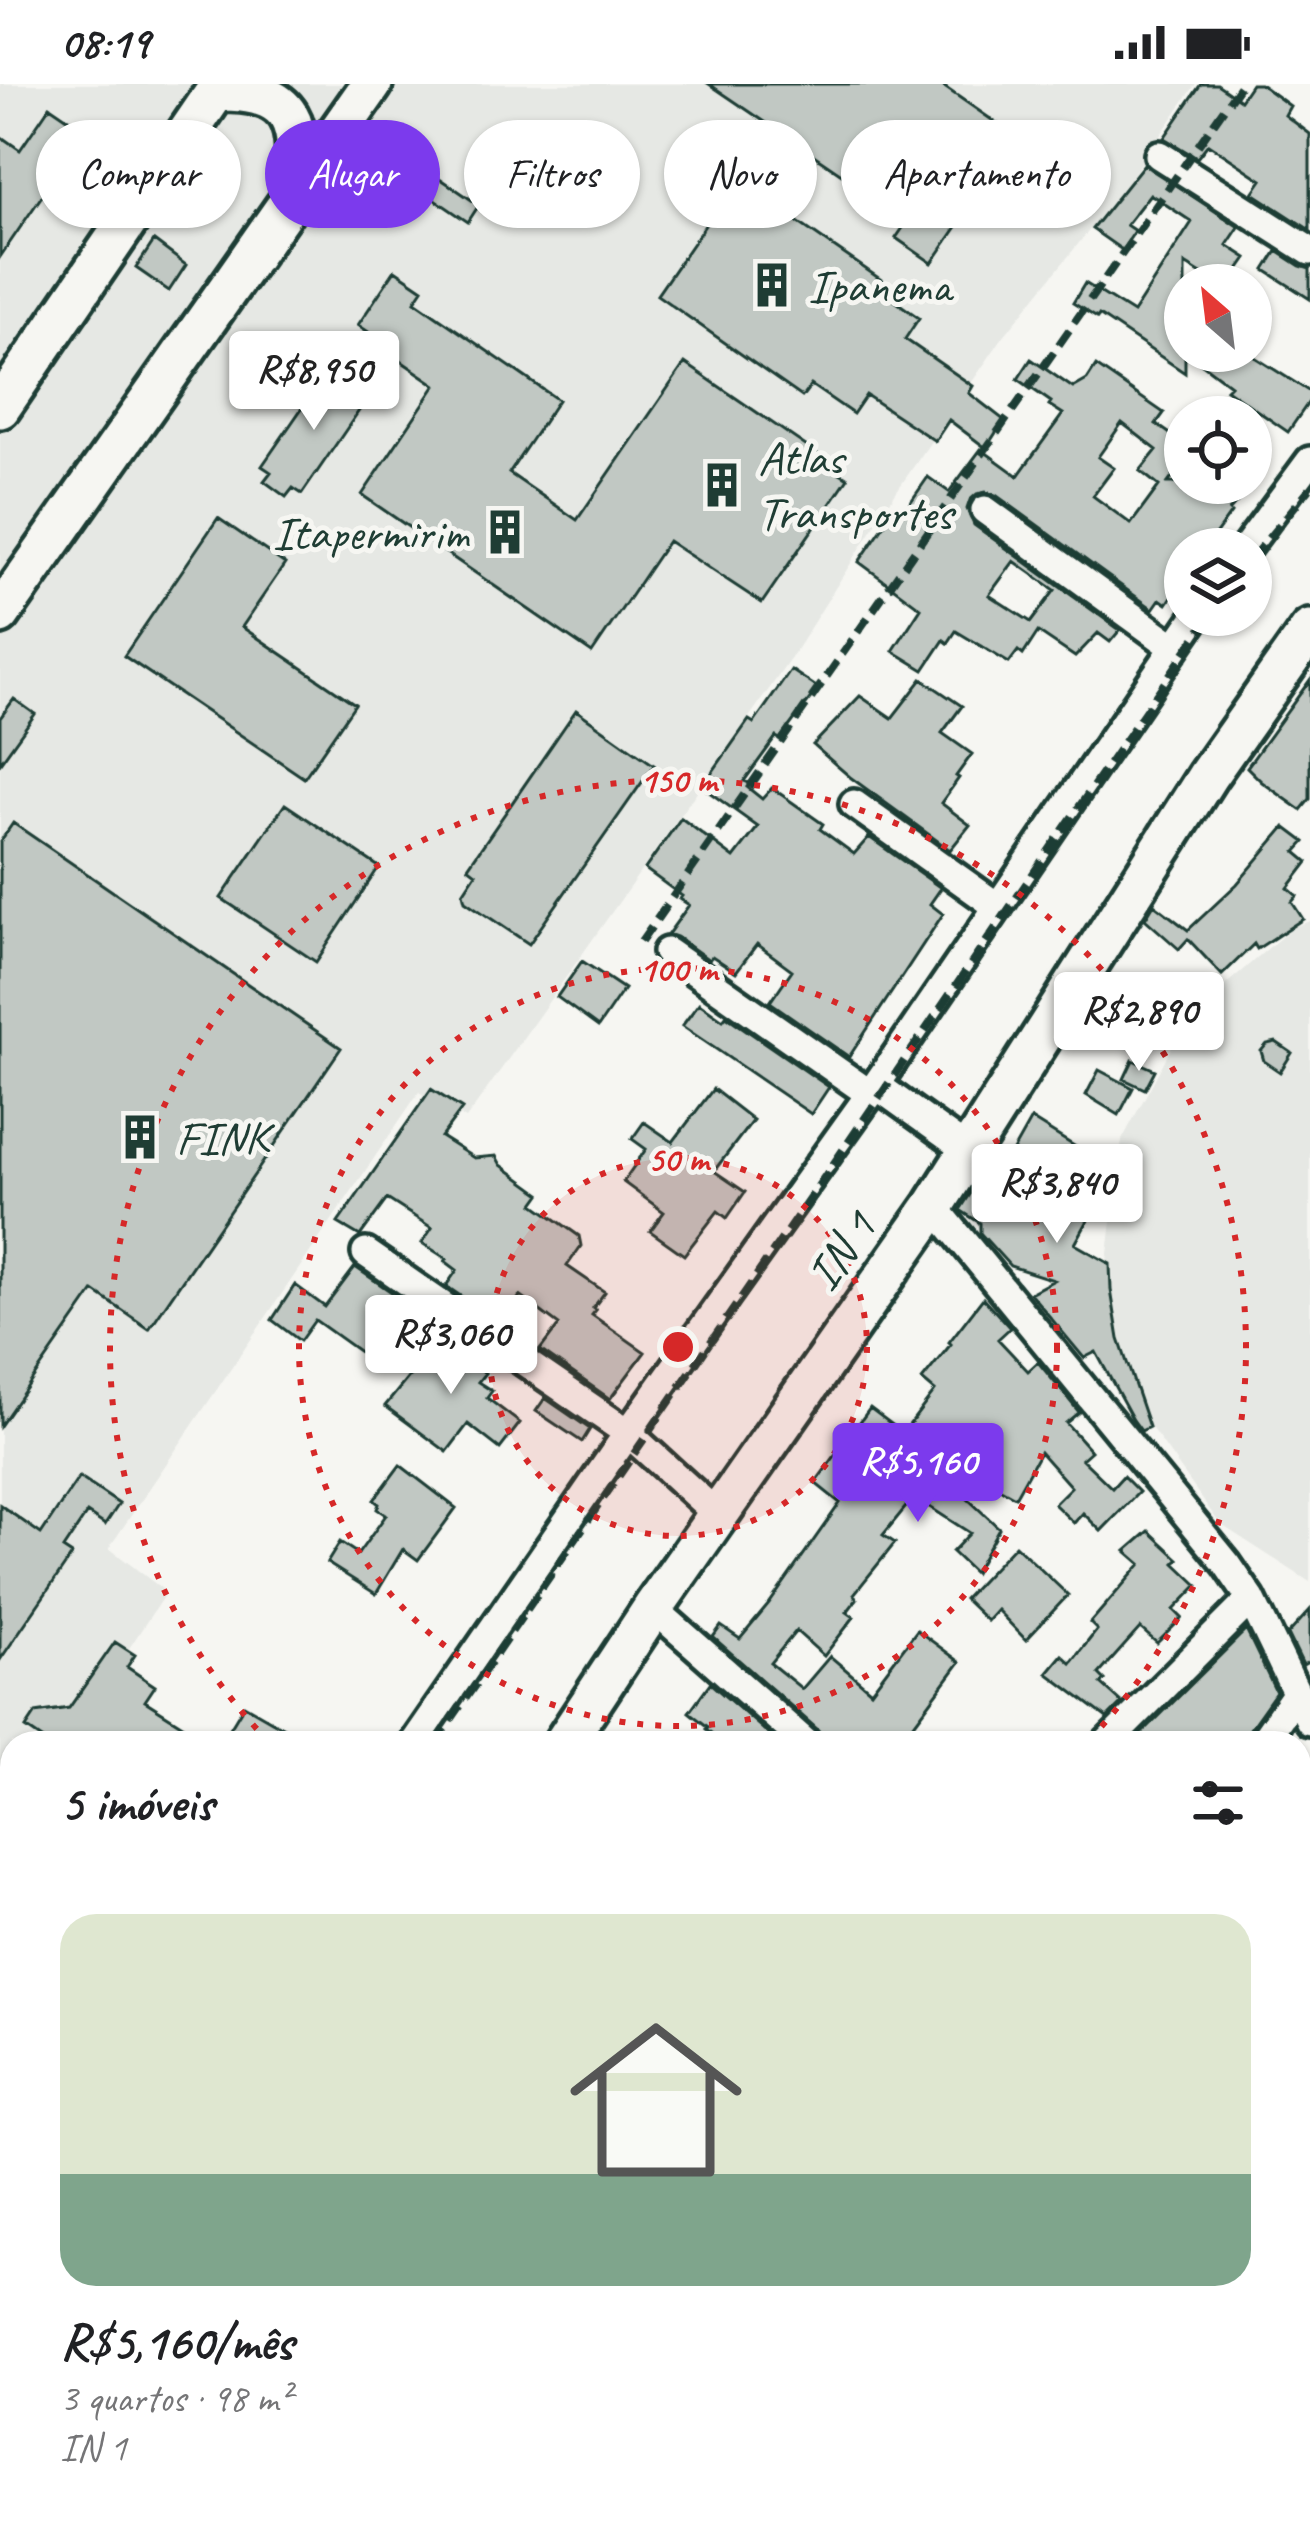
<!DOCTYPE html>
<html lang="pt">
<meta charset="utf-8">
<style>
:root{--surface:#fff;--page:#f6f6f6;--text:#202124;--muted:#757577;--accent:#7c3aed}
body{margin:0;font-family:Caveat,sans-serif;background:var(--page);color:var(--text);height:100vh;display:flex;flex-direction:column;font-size:45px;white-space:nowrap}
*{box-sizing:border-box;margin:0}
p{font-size:39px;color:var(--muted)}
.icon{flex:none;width:66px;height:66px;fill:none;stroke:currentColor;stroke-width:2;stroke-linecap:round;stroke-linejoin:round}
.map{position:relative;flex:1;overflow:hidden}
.panel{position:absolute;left:0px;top:1647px;width:1311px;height:804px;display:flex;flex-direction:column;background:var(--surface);border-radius:36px 36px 0 0;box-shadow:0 3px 9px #0004}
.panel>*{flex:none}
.hud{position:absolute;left:36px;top:36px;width:1239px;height:108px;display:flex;gap:24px}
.needle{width:78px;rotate:332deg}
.tools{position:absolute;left:1164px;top:180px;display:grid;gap:24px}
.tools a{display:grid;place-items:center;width:108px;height:108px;border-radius:50%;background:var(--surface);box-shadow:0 3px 9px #0004;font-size:60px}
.price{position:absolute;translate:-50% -102px;padding:0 27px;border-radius:12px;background:#fff;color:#222;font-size:39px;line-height:78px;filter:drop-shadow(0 3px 6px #0008)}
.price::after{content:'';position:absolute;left:50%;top:72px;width:36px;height:27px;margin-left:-18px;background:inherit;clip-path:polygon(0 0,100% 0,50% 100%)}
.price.on{background:var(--accent);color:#fff}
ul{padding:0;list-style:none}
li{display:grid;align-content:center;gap:24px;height:636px;padding:0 60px}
li span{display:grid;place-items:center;height:372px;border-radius:36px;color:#555}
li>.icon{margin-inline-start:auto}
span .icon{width:216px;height:216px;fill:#fffc;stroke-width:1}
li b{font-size:51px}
h2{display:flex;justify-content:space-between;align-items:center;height:144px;padding:0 60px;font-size:51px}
.pill{padding:0 42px;border-radius:54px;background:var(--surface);box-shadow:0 3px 9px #0004;font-size:42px;line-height:108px}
.pill.on{background:var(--accent);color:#fff}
.status{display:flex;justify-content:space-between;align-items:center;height:84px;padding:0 60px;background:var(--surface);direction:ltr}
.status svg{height:33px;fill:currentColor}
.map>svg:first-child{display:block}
.built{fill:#e6e8e4}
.building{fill:#c1c8c3;stroke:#1f3d34;stroke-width:3;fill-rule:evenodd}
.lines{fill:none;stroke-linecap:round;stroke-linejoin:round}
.street-casing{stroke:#1f3d34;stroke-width:36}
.secondary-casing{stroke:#1f3d34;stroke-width:48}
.street{stroke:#f6f6f2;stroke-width:27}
.secondary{stroke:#f6f6f2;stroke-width:39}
.rail{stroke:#1f3d34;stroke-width:8;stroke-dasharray:18 9;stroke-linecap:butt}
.ring{fill:none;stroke:#d62828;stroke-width:6;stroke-dasharray:6 12}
.labels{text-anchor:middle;stroke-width:10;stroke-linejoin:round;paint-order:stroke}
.poi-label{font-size:48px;fill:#1f3d34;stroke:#f6f6f2;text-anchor:start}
.street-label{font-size:48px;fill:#1f3d34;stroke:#f6f6f2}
.centre{fill:#d62828;stroke:#f6f6f2;stroke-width:6}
.ring-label{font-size:36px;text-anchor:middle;font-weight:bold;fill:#d62828;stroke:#f6f6f2;stroke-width:10;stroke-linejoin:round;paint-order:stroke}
</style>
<div class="status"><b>08:19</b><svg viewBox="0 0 49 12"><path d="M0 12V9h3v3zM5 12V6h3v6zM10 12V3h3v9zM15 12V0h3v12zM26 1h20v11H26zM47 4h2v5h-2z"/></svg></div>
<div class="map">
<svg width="1310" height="2451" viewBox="0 0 1310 2451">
<rect width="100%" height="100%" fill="#f6f6f2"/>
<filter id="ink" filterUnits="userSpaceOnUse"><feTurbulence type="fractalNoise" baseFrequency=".00833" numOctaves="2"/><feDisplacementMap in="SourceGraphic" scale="24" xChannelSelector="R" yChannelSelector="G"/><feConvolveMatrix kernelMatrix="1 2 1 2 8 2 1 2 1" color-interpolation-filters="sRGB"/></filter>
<g filter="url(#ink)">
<path class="built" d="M0,0H1196L1125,102L1003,253L894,411L791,574L466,1035L419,1008L109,1464L166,1508L67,1659H12V1743L0,1761Z
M1310,837V1498L1220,1440L1140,1328L1105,1194L1122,1056L1188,933L1293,843Z"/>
<path class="building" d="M709,0H940L1018,54L932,179L896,154L922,116L860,73L846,93Z
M1201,0H1217L1240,16L1251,0H1260L1290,22L1285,31L1310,50V146L1253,109L1262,96L1208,60L1197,74L1164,54Z
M50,22L97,54L83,75L72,68L0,173V52L20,66Z
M1144,80L1239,143L1227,161L1247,174L1228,201H1219L1185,180V267H1245L1310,308V316L1288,348L1226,305L1230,301L1185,267V289L1099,231L1097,234L1073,219L1085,199L1133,229L1192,138L1150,110L1126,141L1135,147L1122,166L1092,145Z
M422,82L479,121L468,138L411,99Z
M721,85L883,197L877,204L919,234L905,255L973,302L969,309L1004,336L986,364L949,336L935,357L866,311L853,330L811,301L802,313L657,211L710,134L694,123Z
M154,157L186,181L169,207L136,184Z
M1277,167L1300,182L1310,185V215L1265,186Z
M395,186L423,205L415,217L558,316L509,389L577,436L685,279L835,382L834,385L848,394L762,519L668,457L592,569L362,411L436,301L382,264L385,259L358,241Z
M1031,275L1073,304L1087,296L1096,282L1164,329L1156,340L1176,354L1170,363L1185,376L1168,399H1254L1229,427L1231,429L1205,465H1185V493L1167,520L1160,515L1153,525L996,411L986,408L977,410L970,416L967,425L974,441L1120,546L1110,558L1098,549L1075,573L1038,548L1023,571L1018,567L1009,579L956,547L948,559L944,556L924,586L893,567L921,524L859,478L896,424L903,429L928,393L949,408L981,365L1018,392L1063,330L1049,321L1051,318L1018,295ZM1122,339L1157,366L1140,387L1159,402L1131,440L1093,412L1114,384L1098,373ZM1014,477L1055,506L1031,538L989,511Z
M342,285L364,300L358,309L367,315L302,410L293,404L286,413L264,397L271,388L262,382L327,288L335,294Z
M218,434L285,480L242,543L355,620L304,694L124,572Z
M791,586L818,604L780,655L776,653L744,697L750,699L747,703L762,715L772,704L823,740L820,745L854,770L869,753L941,804L930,820L943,830L849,973L770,918L792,886L757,860L736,888L712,872L709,876L677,853L668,850L689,821L680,815L682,812L645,785L681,734L734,774L758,743L702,703L749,636L754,639Z
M922,595L962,622L942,649L972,670L956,692L959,694L941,719L970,741L950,766L850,693L813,661L860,612L892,634Z
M1310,596V715L1301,726L1262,698L1247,683Z
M14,615L35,630L0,679V634Z
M576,626L654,681L529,860L465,817L463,809L476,789L468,783Z
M285,720L379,783L316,878L221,814Z
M13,739L341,964L149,1245L94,1207L0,1342V758Z
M1285,743L1305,758L1296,768L1308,778L1288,804L1297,812L1292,818L1303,835L1257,865L1254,860L1222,891L1188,855L1179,865L1145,835L1154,820L1188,846L1237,800Z
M582,877L624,905L598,943L557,913Z
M699,919L723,936L726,932L829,1003L811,1030L682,942Z
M1276,958L1292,969L1280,988L1264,977L1261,967L1267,960Z
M1133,976L1155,986L1145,1005L1124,995Z
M1099,986L1133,1004L1119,1031L1086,1011Z
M431,1005L462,1025L441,1053L474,1074L496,1072L501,1081L541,1110L534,1120L579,1152L581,1162L567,1182L605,1208L593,1224L596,1226L592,1231L645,1268L610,1315L540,1266L559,1241L520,1212L501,1240L446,1202L457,1186L445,1177L447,1175L422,1159L432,1144L387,1115L360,1152L338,1139Z
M713,1005L753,1036L714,1087L745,1108L727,1134L718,1127L684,1171L650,1147L664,1128L623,1098L646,1065L632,1055L644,1038L673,1058Z
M1031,1035L1095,1075L1083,1098L1102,1111L1075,1160L1110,1180L1111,1206L1119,1255L1149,1343L1141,1347L1133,1336L1096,1268L1084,1274L1030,1209L1054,1196L1010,1182L980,1149V1139L960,1126L978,1098L991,1106Z
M355,1183L412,1222L399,1240L394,1237L368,1274L315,1236L300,1257L272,1236L295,1201L325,1223Z
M983,1214L1010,1244L998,1255L1028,1287L1038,1278L1079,1328L1066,1339L1091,1367L1082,1375L1112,1404L1123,1392L1139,1408L1101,1447L1083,1429L1074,1439L1054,1420L1071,1403L1040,1368L1015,1413L913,1356L910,1361L999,1444L974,1489L952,1468L970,1449L914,1413L883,1451L895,1459L854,1510L857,1515L847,1528L854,1533L824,1572L796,1547L770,1579L802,1605L830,1572L871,1607L917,1546L960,1578L913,1641L935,1659H824L818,1646L713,1553L721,1542L740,1555L769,1520L840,1419L815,1399L870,1324L903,1349L935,1307L922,1296L951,1260L949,1258Z
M447,1246L474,1265L476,1269L470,1277L485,1289L478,1298L492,1307L487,1314L520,1339L500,1365L468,1340L447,1368L385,1322Z
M545,1314L590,1345L582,1358L536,1327Z
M400,1381L456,1424L418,1476L403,1465L376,1510L327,1479L340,1458L358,1470L386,1431L377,1425L379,1420L374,1416Z
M79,1393L119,1420L105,1441L87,1429L63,1465L72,1471L0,1576V1421L41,1450Z
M1149,1447L1179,1475L1175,1479L1198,1501L1174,1526L1182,1534L1157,1559L1140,1544L1099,1590L1105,1596L1101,1600L1122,1619L1107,1634L1047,1589L1062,1571L1071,1579L1097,1546L1090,1539L1141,1480L1126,1467Z
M1015,1461L1068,1511L1026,1556L997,1526L987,1537L964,1515Z
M1310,1526V1577L1303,1581L1288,1550Z
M1246,1546L1276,1608L1247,1649L1244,1659H1141L1136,1655Z
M115,1558L135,1571L127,1583L155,1602L145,1617L184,1642L182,1645L208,1659H48L26,1644L36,1629L69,1624Z
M710,1599L779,1659H723L706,1645L708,1643L689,1628Z
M244,1621L310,1659H221Z"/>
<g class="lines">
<g class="street-casing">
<path id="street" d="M1159,71L1310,167
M985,426L1174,563
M1245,465L1310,377
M854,720L998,823
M667,868L870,1010
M876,1001L968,1067
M934,1122L1227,1480L1251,1515L1310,1637
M366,1169L628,1349L718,1431
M653,1524L806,1659
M414,1659L628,1349L870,1010L1197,531
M1107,1659L1251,1515
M1262,1659L1296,1610
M1299,1825L1310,1804
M1299,2073L1310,2081
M0,2091L12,2098
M1299,2223L1310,2207
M0,2290L12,2270
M913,2439L931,2451
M1141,2451L1149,2439"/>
</g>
<g class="secondary-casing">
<path id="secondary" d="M216,7C298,5 301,41 295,111
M0,324L221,0
M0,530L372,0
M564,1659L653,1524L934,1122L1208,691L1310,546
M37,2451L45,2439"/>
</g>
<use href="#street" class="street"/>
<use href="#secondary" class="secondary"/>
<path class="rail" d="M1251,475L1310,404
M641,858L1241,0
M435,1659L1211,531
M1299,2293L1310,2277
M0,2332L12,2311
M1194,2451L1202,2439"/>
</g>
</g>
<circle cx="678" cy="1263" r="189" fill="#d62828" fill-opacity=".12"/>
<g class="ring">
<circle cx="678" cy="1263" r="189"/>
<circle cx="678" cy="1263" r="379"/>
<path d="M269 1658A568 568 0 1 1 1087 1658"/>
</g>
<defs>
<g id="building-bare" transform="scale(3.6)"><path d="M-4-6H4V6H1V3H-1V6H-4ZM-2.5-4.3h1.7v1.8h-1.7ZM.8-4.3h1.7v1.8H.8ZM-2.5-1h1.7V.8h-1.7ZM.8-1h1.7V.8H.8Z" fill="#1f3d34" stroke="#f6f6f2" stroke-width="2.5" paint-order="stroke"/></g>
</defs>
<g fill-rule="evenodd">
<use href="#building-bare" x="772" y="201"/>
<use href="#building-bare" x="722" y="401"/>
<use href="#building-bare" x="505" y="448"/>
<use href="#building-bare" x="140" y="1053"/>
</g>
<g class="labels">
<g class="poi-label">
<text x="808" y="218">Ipanema</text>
<text x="758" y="390">Atlas<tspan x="758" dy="55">Transportes</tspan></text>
<text x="469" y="465" text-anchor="end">Itapermirim</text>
<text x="176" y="1070">FINK</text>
</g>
<g class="street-label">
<text transform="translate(840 1166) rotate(-55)" y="17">IN 1</text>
</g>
</g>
<circle cx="678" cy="1263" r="18" class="centre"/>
<g class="ring-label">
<text x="678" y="708">150 m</text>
<text x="678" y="897">100 m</text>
<text x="678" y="1087">50 m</text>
</g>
</svg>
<div class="tools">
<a><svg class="needle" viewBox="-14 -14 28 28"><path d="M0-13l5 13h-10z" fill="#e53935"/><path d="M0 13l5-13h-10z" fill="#757577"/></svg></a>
<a><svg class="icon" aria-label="locate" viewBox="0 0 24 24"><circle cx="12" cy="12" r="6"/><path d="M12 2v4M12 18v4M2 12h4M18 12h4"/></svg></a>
<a><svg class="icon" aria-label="layers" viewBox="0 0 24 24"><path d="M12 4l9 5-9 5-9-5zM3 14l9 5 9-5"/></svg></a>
</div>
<b class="price" style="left:314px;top:349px">R$8,950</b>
<b class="price" style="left:1139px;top:990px">R$2,890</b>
<b class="price" style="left:1057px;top:1162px">R$3,840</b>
<b class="price" style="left:451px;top:1313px">R$3,060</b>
<b class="price on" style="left:918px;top:1441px">R$5,160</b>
<div class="hud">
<a class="pill">Comprar</a>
<a class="pill on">Alugar</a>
<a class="pill">Filtros</a>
<a class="pill">Novo</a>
<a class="pill">Apartamento</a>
</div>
<section class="panel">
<h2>5 imóveis<svg class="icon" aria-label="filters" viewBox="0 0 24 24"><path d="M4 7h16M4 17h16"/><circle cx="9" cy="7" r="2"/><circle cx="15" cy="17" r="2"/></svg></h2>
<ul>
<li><span style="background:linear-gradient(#dfe7d0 70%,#7fa58c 0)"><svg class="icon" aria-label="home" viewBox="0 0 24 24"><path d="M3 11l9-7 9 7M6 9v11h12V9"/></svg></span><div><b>R$5,160/mês</b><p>3 quartos · 98 m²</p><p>IN 1</p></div></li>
</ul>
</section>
</div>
